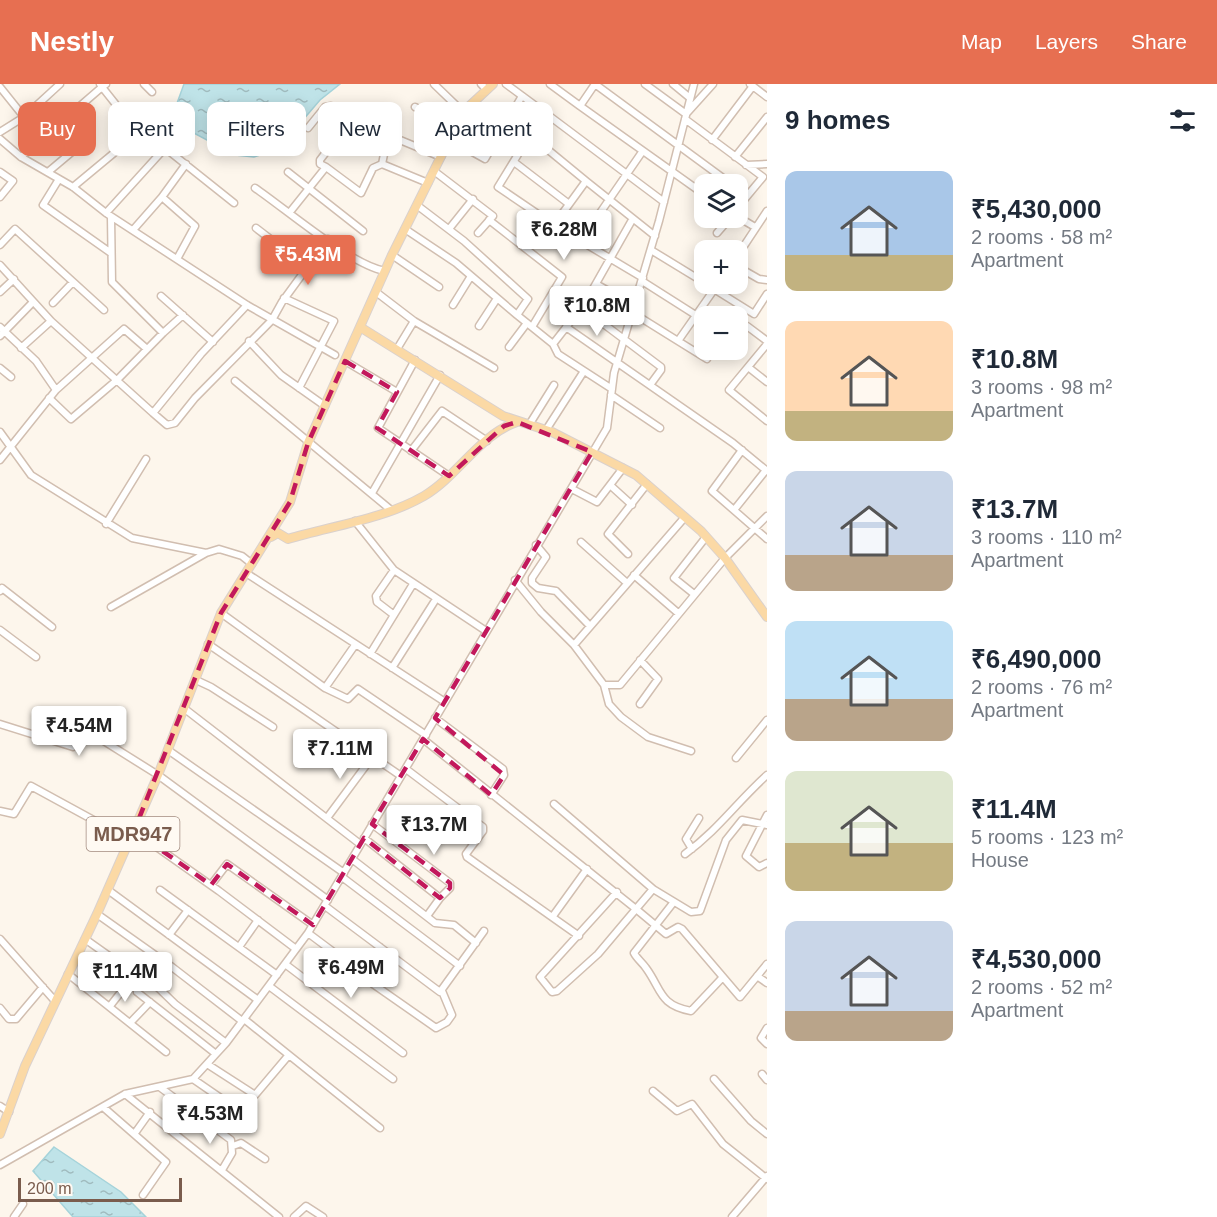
<!DOCTYPE html>
<meta charset="utf-8">
<style>
:root{--surface:#fff;--page:#f2f2f3;--text:#1f2937;--muted:#747a83;--accent:#e76f51}
body{margin:0;font-family:Arial,sans-serif;background:var(--page);color:var(--text);height:100vh;display:flex;flex-direction:column;font-size:22px;white-space:nowrap}
*{box-sizing:border-box;margin:0}
p{font-size:20px;color:var(--muted)}
.icon{flex:none;width:33px;height:33px;fill:none;stroke:currentColor;stroke-width:2;stroke-linecap:round;stroke-linejoin:round}
.map{position:relative;flex:1;overflow:hidden}
.drawer{display:flex;flex-direction:column;background:var(--surface);width:450px}
.drawer>*{flex:none}
.banner{position:absolute;left:18px;top:18px;width:570px;height:54px;display:flex;gap:12px}
.fabs{position:absolute;left:694px;top:90px;display:grid;gap:12px}
.fabs a{display:grid;place-items:center;width:54px;height:54px;border-radius:12px;background:var(--surface);box-shadow:0 3px 15px #0003;font-size:30px}
.scale{position:absolute;left:18px;bottom:15px;width:164px;box-sizing:border-box;padding-left:6px;border:3px solid #7a5c4d;border-top:0;font-size:16px;line-height:21px;white-space:nowrap;color:#7a5c4d;-webkit-text-stroke:4px #fffaf3;paint-order:stroke}
.price{position:absolute;translate:-50% -51px;padding:0 14px;border-radius:6px;background:#fff;color:#222;font-size:20px;line-height:39px;filter:drop-shadow(0 2px 3px #0008)}
.price::after{content:'';position:absolute;left:50%;top:36px;width:18px;height:14px;margin-left:-9px;background:inherit;clip-path:polygon(0 0,100% 0,50% 100%)}
.price.on{background:var(--accent);color:#fff}
ul{padding:0;list-style:none}
li{display:flex;align-items:center;gap:18px;height:150px;padding:0 18px}
li span{display:grid;place-items:center;flex:none;width:168px;height:120px;border-radius:12px;color:#555}
li>.icon{margin-inline-start:auto}
span .icon{width:72px;height:72px;fill:#fffc;stroke-width:1}
li b{font-size:26px}
h2{display:flex;justify-content:space-between;align-items:center;height:72px;padding:0 18px;font-size:26px}
.chip{padding:0 21px;border-radius:12px;background:var(--surface);box-shadow:0 3px 15px #0003;font-size:21px;line-height:54px}
.chip.on{background:var(--accent);color:#fff}
header{display:flex;align-items:center;gap:36px;box-sizing:border-box;height:84px;padding:0 30px;background:var(--accent);color:#fff}
header strong{font-size:28px}
nav{display:flex;gap:33px;margin-inline-start:auto;font-size:21px}
main{display:flex;flex:1;min-height:0}
.map>svg:first-child{display:block}
.water{fill:url(#water-ripples);stroke:#a5d3da;stroke-width:1.5}
.lines{fill:none;stroke-linecap:round;stroke-linejoin:round}
.minor-casing{stroke:#d1beb0;stroke-width:9}
.major-casing{stroke:#dad1cd;stroke-width:10}
.minor{stroke:#fff;stroke-width:6}
.major{stroke:#fbd9a5;stroke-width:8}
.marked{fill:none;stroke:#c2185b;stroke-width:4.5;stroke-dasharray:12 8;stroke-linejoin:round}
.labels{text-anchor:middle;stroke-width:6;stroke-linejoin:round;paint-order:stroke}
.shield{fill:#fffaf3;stroke:#a28b7f;stroke-width:1.5}
.shield-label{font-size:20px;font-weight:bold;fill:#7a5c4d}
</style>
<header>
<strong>Nestly</strong>
<nav><a>Map</a><a>Layers</a><a>Share</a></nav>
</header>
<main>
<div class="map">
<svg width="767" height="1133" viewBox="0 0 767 1133">
<defs>
<pattern id="water-ripples" width="26" height="14" patternUnits="userSpaceOnUse" patternTransform="scale(1.5)"><rect width="26" height="14" fill="#bfe3e8"/><path d="M2 4q2-2 4 0t4 0M15 11q2-2 4 0t4 0" fill="none" stroke="#a0bbbe"/></pattern>
</defs>
<rect width="100%" height="100%" fill="#fdf6ec"/>
<path class="water" d="M184,0H340L320,16L278,65L254,73L235,71L175,39L172,33Z
M54,1063L121,1108L146,1133H73L33,1087Z"/>
<g class="lines">
<g class="minor-casing">
<path id="minor" d="M106,0L102,3L125,32L165,64L106,129
M144,0L152,8
M434,0L463,28
M481,0L486,5
M506,0L544,28L498,103L554,141L586,97L655,152
M550,0L580,22
M645,0L686,30L713,0
M673,0L690,14
M750,0L767,13
M0,3L24,33
M415,23L454,44
M544,28L664,118
M685,35L763,93L738,123
M308,44L325,23L331,22L388,51L441,73
M0,48L24,33L60,0
M388,51L382,80L428,99
M530,51L586,97
M0,55L21,73L73,103L106,129L247,221L335,271
M449,55L485,75L522,12
M712,56L753,2
M165,64L234,119
M21,73L102,3L100,0
M735,73L767,33
M514,78L569,120
M746,81L767,80
M326,83L320,80V76L353,33
M434,87L493,132L478,149
M0,88L13,97L0,113
M48,88L79,62
M288,88L363,147
M59,95L43,121L111,169
M73,103L120,64
M255,104C287,126 351,181 385,187
M738,106L747,112
M705,111L580,22L595,0L731,100
M418,122L464,157L528,215L517,231L553,260L558,270L612,305
M290,128L326,83L361,109L373,84L382,80
M738,133L755,143
M489,136L562,193L532,243
M554,141L643,194
M256,144L307,183
M405,145L456,179L517,231
M449,145L473,115
M133,146L162,113
M717,149L730,134
M580,158L642,68
M0,161L15,145L104,226
M651,166L705,199
M392,171L439,203
M738,171L767,127
M177,175L195,142L162,113L186,80
M0,181L51,237L153,329L201,270L247,221
M738,183L759,195L767,196
M642,197L705,237
M596,200L635,222
M706,200L754,230L767,210
M0,208L14,195
M376,208L414,237
M161,212L213,258
M284,214L334,237L299,304
M53,219L73,198
M453,221L471,192
M581,223L661,283V286L650,301
M633,229L678,257L718,200
M479,242L496,216
M747,242L767,257
M0,243L36,277L56,306
M566,243L733,359L767,387
M163,249L183,231
M0,252L33,218
M249,257L281,291L325,322
M678,257L707,275
M553,260L585,219L632,136
M767,260L729,306L767,337
M509,263L527,239
M21,264L51,237
M397,265L414,237L494,284
M415,276L378,344L449,392
M345,277L397,308
M748,283L767,298
M0,284L11,293
M235,297L391,426
M611,311L660,344
M49,314L71,335L117,296L163,249L112,198L111,133
M153,329L167,341L175,339L195,314L272,236L282,218L328,155
M529,341L554,301
M546,346L584,287
M0,348L31,391L132,454L206,469L219,465L242,472L252,480
M742,366L712,407L767,455
M411,367L442,327L487,357
M0,376L56,306L124,245L147,265
M610,401L632,421
M572,405L597,418L623,384
M372,409L440,291
M734,426L766,386
M355,437L394,486L486,547
M106,440L146,375
M581,458L627,499
M536,461L546,473L532,494V499L538,504L556,507L590,542
M628,470L608,450L647,400
M394,486L376,512L377,518L394,531
M246,489L445,618L607,344L614,289L659,137L694,0
M634,491L678,529
M515,496L541,528L574,561L604,601L609,620L621,633L648,653L691,667
M0,507L2,504L52,543
M694,510L674,494L706,453
M111,523L206,469
M221,529L325,604L355,561
M0,546L36,573
M208,560L401,692
M574,561L685,433
M370,570L413,500
M640,576L658,595L640,620
M392,584L436,515
M196,596L211,603L273,643
M604,601H620L725,474L767,432
M325,604L348,615L358,605L426,651
M185,625L360,760
M435,634L503,685L504,691L491,711
M0,640L73,663L91,649L158,691L328,816
M423,655L636,825L653,805L691,828L700,827L726,756L742,736L767,741
M168,666L344,789
M736,674L767,636
M406,685L483,743V747L466,770L467,773L579,852
M554,720L653,805
M0,727L14,730L31,702L130,756
M767,731L746,772L759,783L767,779
M327,734L373,672
M372,740L450,799V804L440,814
M134,747L219,807L296,865
M364,754L440,814L427,832
M692,765L686,755L699,734
M685,770C718,746 737,718 767,691
M352,775L435,839L454,841L476,859
M342,793L460,882
M211,801L227,780L313,841
M108,806L258,916
M160,806L277,891
M617,808L540,893L552,908L557,907L598,870L636,825L666,850L678,843L682,845L740,913L767,880
M673,819L634,869C637,875 642,878 646,884C662,906 659,921 691,927L723,893
M325,822L440,908L484,847
M97,830L172,883L242,937
M553,832L587,785
M308,849L359,887L380,863
M169,851L188,826
M0,855L55,917
M85,855L133,889L132,894L110,922
M239,863L258,836
M285,880L403,969
M359,887L373,900L436,944L447,938L452,931L442,907
M143,889L175,920L226,959
M68,890L166,968
M757,892L767,899
M269,902L393,995
M137,908L216,970
M0,924L9,935H16L43,903
M244,935L380,1044
M130,939L150,918
M767,944L761,954L767,960
M207,980L255,1011L288,972
M762,990L767,996
M193,995L241,1028
M714,995L751,1037L767,1050
M161,1004L231,1056L232,1069L222,1086
M653,1007L677,1027L692,1020L723,1060L767,1095
M125,1010L279,1133
M0,1022L9,1028
M103,1023L166,1078L143,1111
M135,1049L150,1028
M233,1062L241,1059L265,1075
M0,1081L125,1010L193,995L226,959L308,849L445,618
M14,1133L23,1120
M294,1133L306,1122L323,1133
M732,1133L767,1092"/>
</g>
<g class="major-casing">
<path id="major" d="M360,243L503,332L552,348L636,391L701,447L725,474L767,533
M271,453L278,449L288,455C332,442 384,435 424,412C458,392 480,350 517,338
M0,1050L25,982L97,830L158,691L221,529L290,418L308,359L392,171L463,28L493,0"/>
</g>
<use href="#minor" class="minor"/>
<use href="#major" class="major"/>
</g>
<path class="marked" d="M345,277L397,308L377,344L449,392L504,342L517,338L592,368L435,634L504,691L491,711L423,655L372,740L450,799V804L440,814L364,754L313,841L227,780L211,801L134,747L221,529L290,418L308,359Z"/>
<g class="labels">
<rect class="shield" x="86.5" y="733" width="93" height="34" rx="4.5"/>
<g class="shield-label">
<text x="133" y="757">MDR947</text>
</g>
</g>
</svg>
<div class="fabs">
<a><svg class="icon" aria-label="layers" viewBox="0 0 24 24"><path d="M12 4l9 5-9 5-9-5zM3 14l9 5 9-5"/></svg></a>
<a>+</a>
<a>−</a>
</div>
<div class="scale">200 m</div>
<b class="price" style="left:564px;top:177px">₹6.28M</b>
<b class="price on" style="left:308px;top:202px">₹5.43M</b>
<b class="price" style="left:597px;top:253px">₹10.8M</b>
<b class="price" style="left:79px;top:673px">₹4.54M</b>
<b class="price" style="left:340px;top:696px">₹7.11M</b>
<b class="price" style="left:434px;top:772px">₹13.7M</b>
<b class="price" style="left:351px;top:915px">₹6.49M</b>
<b class="price" style="left:125px;top:919px">₹11.4M</b>
<b class="price" style="left:210px;top:1061px">₹4.53M</b>
<div class="banner">
<a class="chip on">Buy</a>
<a class="chip">Rent</a>
<a class="chip">Filters</a>
<a class="chip">New</a>
<a class="chip">Apartment</a>
</div>
</div>
<section class="drawer">
<h2>9 homes<svg class="icon" aria-label="filters" viewBox="0 0 24 24"><path d="M4 7h16M4 17h16"/><circle cx="9" cy="7" r="2"/><circle cx="15" cy="17" r="2"/></svg></h2>
<ul>
<li><span style="background:linear-gradient(#a9c7e8 70%,#c2b280 0)"><svg class="icon" aria-label="home" viewBox="0 0 24 24"><path d="M3 11l9-7 9 7M6 9v11h12V9"/></svg></span><div><b>₹5,430,000</b><p>2 rooms · 58 m²</p><p>Apartment</p></div></li>
<li><span style="background:linear-gradient(#ffd9b3 75%,#c2b280 0)"><svg class="icon" aria-label="home" viewBox="0 0 24 24"><path d="M3 11l9-7 9 7M6 9v11h12V9"/></svg></span><div><b>₹10.8M</b><p>3 rooms · 98 m²</p><p>Apartment</p></div></li>
<li><span style="background:linear-gradient(#c9d6e8 70%,#b9a48a 0)"><svg class="icon" aria-label="home" viewBox="0 0 24 24"><path d="M3 11l9-7 9 7M6 9v11h12V9"/></svg></span><div><b>₹13.7M</b><p>3 rooms · 110 m²</p><p>Apartment</p></div></li>
<li><span style="background:linear-gradient(#bfe0f5 65%,#b9a48a 0)"><svg class="icon" aria-label="home" viewBox="0 0 24 24"><path d="M3 11l9-7 9 7M6 9v11h12V9"/></svg></span><div><b>₹6,490,000</b><p>2 rooms · 76 m²</p><p>Apartment</p></div></li>
<li><span style="background:linear-gradient(#dfe7d0 60%,#c2b280 0)"><svg class="icon" aria-label="home" viewBox="0 0 24 24"><path d="M3 11l9-7 9 7M6 9v11h12V9"/></svg></span><div><b>₹11.4M</b><p>5 rooms · 123 m²</p><p>House</p></div></li>
<li><span style="background:linear-gradient(#c9d6e8 75%,#b9a48a 0)"><svg class="icon" aria-label="home" viewBox="0 0 24 24"><path d="M3 11l9-7 9 7M6 9v11h12V9"/></svg></span><div><b>₹4,530,000</b><p>2 rooms · 52 m²</p><p>Apartment</p></div></li>
</ul>
</section>
</main>
